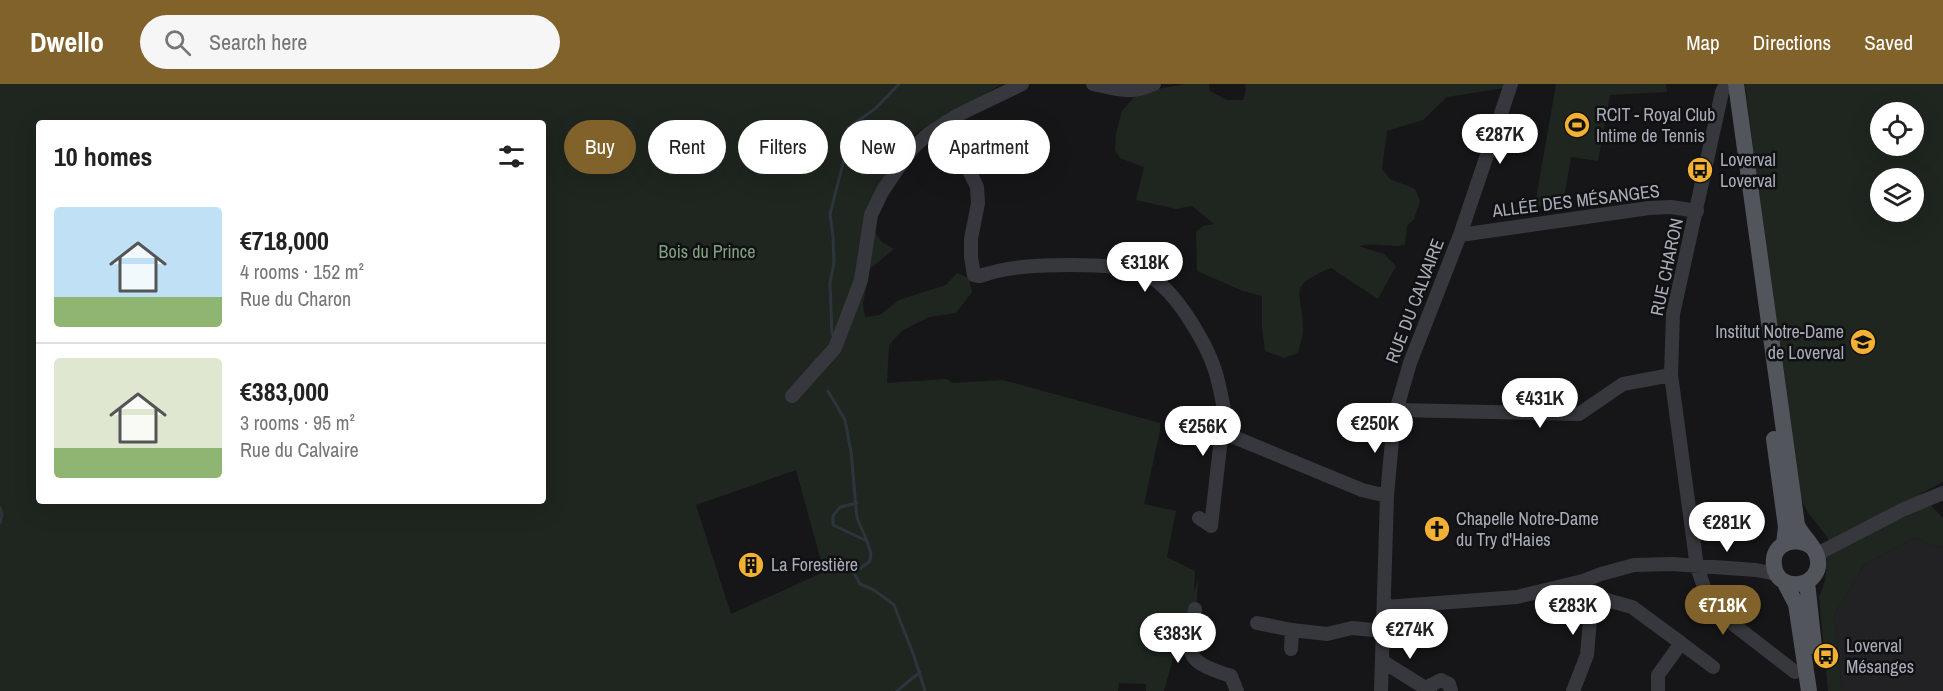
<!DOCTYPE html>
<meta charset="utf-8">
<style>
:root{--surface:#fff;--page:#f6f6f6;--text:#222;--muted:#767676;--line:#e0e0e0;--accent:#80622a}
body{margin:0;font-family:"Archivo Narrow",sans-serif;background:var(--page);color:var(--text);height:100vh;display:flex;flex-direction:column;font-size:22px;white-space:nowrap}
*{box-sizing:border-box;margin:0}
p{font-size:20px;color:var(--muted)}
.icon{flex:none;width:33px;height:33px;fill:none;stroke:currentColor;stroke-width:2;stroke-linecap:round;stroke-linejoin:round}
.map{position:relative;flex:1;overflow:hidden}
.side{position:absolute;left:36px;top:36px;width:510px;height:384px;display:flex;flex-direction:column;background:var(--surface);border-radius:6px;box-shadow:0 6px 24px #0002}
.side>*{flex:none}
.hud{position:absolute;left:564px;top:36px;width:570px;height:54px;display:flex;gap:12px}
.buttons{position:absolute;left:1870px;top:18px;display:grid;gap:12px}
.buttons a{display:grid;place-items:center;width:54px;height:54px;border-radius:50%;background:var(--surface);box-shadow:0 6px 24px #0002;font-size:30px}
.price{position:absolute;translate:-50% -51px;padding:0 14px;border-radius:21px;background:#fff;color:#222;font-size:20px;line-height:39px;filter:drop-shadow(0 2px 3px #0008)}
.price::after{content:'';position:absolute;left:50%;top:36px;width:18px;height:14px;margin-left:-9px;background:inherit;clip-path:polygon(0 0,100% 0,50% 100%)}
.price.on{background:var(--accent);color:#fff}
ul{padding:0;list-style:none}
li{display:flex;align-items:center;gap:18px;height:150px;padding:0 18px}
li+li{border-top:2px solid var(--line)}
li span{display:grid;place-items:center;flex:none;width:168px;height:120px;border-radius:6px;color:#555}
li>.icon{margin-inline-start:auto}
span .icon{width:72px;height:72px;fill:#fffc;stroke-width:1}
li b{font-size:26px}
h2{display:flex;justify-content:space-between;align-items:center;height:72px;padding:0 18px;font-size:26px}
.chip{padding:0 21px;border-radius:27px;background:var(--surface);box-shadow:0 6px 24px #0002;font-size:21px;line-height:54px}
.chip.on{background:var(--accent);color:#fff}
header{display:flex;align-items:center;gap:36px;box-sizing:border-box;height:84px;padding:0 30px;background:var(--accent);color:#fff}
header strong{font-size:28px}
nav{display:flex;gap:33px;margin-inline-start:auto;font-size:21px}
.search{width:420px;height:54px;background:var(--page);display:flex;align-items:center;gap:15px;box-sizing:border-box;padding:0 21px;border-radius:33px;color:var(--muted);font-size:22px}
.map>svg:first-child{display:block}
.built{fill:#222225}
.green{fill:#1e261f;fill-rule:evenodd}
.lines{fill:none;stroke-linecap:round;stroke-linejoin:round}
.stream{stroke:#2c353c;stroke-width:3}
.minor{stroke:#37383d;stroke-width:14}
.major{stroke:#53555c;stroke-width:16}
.labels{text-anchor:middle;stroke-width:5;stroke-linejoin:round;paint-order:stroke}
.poi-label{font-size:18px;fill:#a8adb8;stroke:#111113;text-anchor:start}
.street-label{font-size:18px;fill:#a8adb8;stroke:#111113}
.park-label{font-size:18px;fill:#7fa381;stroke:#111113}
</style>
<header>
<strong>Dwello</strong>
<div class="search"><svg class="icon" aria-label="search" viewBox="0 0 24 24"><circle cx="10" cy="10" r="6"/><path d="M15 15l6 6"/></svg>Search here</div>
<nav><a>Map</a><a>Directions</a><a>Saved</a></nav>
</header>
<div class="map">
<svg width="1943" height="607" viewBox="0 0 1943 607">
<rect width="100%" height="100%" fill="#161618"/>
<path class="built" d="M1913,454L1941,464L1943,461V607H1842L1834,531L1864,481Z"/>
<path class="green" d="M0,0H1003L920,46L906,58L885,98L870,141L882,158L894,165L870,185L863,220L865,233L880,231L899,216L946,201L957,189L969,194L972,208L956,229L929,233L903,246L889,261L887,299L947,295L952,299L1003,296L1160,339V347L1144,420L1176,427L1167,473L1195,487L1194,509L1198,495L1195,561L1173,575L1164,607H1146V600L1119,599L1118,607H0ZM39,39H543V417H39ZM796,386L824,488L731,530L696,421Z
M1185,0H1209L1210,7L1227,16H1243L1246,6L1245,0H1505L1504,4L1447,13L1423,36L1387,47L1382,85L1390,95L1415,105L1420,117L1414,135L1407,142L1405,161C1390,164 1374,158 1359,162L1384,170L1396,182L1378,215L1331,184C1285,203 1303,207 1303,246C1303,253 1300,262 1298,269L1284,274L1265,267L1262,244V212L1243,207L1197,187L1196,148L1203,142L1214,140L1192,122L1176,125L1136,116L1144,83L1120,74L1115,66L1116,49L1122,27L1135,12L1152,6Z
M1556,0H1666L1667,8L1610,11L1598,77L1571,73L1562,126L1535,121Z
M1745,0H1943V398L1920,410L1943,434V461L1941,464L1913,454L1864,481L1834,531L1842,607H1828L1819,513L1825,497L1828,454L1807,427L1797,407ZM1881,28H1914V62H1881ZM1881,94H1914V128H1881Z"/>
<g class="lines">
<path class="stream" d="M835,253L832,250L830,199L834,178L833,153L830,130L847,64L848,44L876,24L899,0
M828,307L845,336L851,368L857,434L867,457L871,470L870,477L854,489L860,500L874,506L894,521L914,572L925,607
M857,419L840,423L833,432V441L867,457
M0,424L2,431L0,439
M897,607L920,588"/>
<path class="minor" d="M1093,0C1117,5 1131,11 1154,0
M1726,0L1722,8L1673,230L1671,291L1697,483L1711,523L1795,588
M946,38L977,103L978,119L971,155V173L974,191L980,192C1010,182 1039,181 1071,181C1096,181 1130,181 1152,194C1178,210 1209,263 1217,293C1222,312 1225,332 1229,351L1362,406L1387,412
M1460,151L1649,124L1671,123L1697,127
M792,312L835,264L861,196L871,131L882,108L898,84L912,65L928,50L960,30L1022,0
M1397,326L1579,330L1623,300L1671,291
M1199,434L1211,442L1221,354L1229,351
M1818,473L1823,467L1902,426L1943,409
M1585,510L1632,523L1681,559L1658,591V607
M1385,523L1517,513L1583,497L1601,490L1634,481L1672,480L1756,486L1776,490
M1195,525C1187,573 1183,576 1231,592L1237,607
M1257,539L1292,546L1327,550L1352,544L1384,547
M1681,559L1713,583
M1291,565L1292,546
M1382,577L1430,607
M1425,604L1441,596L1449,600L1451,607
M1381,607L1387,412L1394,334L1410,279L1460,151L1511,0
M1573,607L1587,571L1590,536L1584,502"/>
<path class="major" d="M1736,0L1797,441C1802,452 1814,461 1817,472C1826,503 1777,512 1774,481C1771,459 1796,451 1812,463
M1774,355L1786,443L1784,460
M1807,498L1814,562
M1785,499L1796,520L1809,607"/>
</g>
<defs>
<g id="stadium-disc" transform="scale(1.35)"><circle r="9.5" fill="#f2b134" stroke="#111113"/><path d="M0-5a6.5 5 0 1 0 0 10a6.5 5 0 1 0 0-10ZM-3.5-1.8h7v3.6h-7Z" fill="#111"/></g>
<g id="bus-disc" transform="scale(1.35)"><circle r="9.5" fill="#f2b134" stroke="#111113"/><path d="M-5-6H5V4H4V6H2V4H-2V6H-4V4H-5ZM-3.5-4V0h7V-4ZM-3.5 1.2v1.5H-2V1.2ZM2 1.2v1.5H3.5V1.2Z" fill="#111"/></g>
<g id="school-disc" transform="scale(1.35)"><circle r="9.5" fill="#f2b134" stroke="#111113"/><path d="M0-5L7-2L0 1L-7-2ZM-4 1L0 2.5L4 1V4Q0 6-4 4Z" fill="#111"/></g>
<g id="church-disc" transform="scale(1.35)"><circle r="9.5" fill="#f2b134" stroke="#111113"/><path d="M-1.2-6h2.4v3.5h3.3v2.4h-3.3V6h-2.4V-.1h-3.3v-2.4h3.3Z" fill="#111"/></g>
<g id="building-disc" transform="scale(1.35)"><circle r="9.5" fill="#f2b134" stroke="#111113"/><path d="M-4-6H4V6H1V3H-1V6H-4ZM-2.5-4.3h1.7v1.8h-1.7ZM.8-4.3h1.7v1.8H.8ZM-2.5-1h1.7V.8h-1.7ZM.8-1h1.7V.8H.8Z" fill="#111"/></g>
</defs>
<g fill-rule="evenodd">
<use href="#stadium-disc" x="1577" y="41"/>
<use href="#bus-disc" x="1700" y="86"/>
<use href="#school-disc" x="1863" y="258"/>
<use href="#church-disc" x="1437" y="445"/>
<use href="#building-disc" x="751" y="481"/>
<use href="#bus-disc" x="1826" y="572"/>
</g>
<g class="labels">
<g class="poi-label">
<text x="1596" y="37">RCIT - Royal Club<tspan x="1596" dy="21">Intime de Tennis</tspan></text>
<text x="1720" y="82">Loverval<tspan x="1720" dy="21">Loverval</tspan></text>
<text x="1844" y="254" text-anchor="end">Institut Notre-Dame<tspan x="1844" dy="21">de Loverval</tspan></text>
<text x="1456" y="441">Chapelle Notre-Dame<tspan x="1456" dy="21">du Try d'Haies</tspan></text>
<text x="771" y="487">La Forestière</text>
<text x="1846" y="568">Loverval<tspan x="1846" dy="21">Mésanges</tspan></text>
</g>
<g class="street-label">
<text transform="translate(1576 117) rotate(-7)" y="6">ALLÉE DES MÉSANGES</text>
<text transform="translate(1667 183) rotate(-78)" y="6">RUE CHARON</text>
<text transform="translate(1415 217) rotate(-69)" y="6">RUE DU CALVAIRE</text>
</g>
<g class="park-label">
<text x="707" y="174">Bois du Prince</text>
</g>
</g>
</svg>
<div class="buttons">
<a><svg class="icon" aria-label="locate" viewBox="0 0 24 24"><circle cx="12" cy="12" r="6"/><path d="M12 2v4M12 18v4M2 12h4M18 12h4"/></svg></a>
<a><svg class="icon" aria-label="layers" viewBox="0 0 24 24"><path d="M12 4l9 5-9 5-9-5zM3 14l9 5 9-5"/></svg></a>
</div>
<b class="price" style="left:1500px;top:81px">€287K</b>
<b class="price" style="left:1145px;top:209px">€318K</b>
<b class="price" style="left:1540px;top:345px">€431K</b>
<b class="price" style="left:1375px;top:370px">€250K</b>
<b class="price" style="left:1203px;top:373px">€256K</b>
<b class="price" style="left:1727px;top:469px">€281K</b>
<b class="price" style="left:1573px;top:552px">€283K</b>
<b class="price on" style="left:1723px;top:552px">€718K</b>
<b class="price" style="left:1410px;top:576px">€274K</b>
<b class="price" style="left:1178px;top:580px">€383K</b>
<div class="hud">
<a class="chip on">Buy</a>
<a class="chip">Rent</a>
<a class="chip">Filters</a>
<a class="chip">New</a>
<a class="chip">Apartment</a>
</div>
<section class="side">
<h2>10 homes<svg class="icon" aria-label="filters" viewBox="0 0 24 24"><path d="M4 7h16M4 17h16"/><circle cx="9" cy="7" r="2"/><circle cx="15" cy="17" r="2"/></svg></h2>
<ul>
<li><span style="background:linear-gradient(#bfe0f5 75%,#8fb573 0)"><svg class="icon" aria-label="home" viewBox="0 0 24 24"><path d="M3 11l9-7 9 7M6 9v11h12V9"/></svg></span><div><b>€718,000</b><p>4 rooms · 152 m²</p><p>Rue du Charon</p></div></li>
<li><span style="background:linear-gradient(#dfe7d0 75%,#8fb573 0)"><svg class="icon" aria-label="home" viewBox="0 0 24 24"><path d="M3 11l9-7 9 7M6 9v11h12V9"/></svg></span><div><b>€383,000</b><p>3 rooms · 95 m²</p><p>Rue du Calvaire</p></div></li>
</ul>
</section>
</div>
